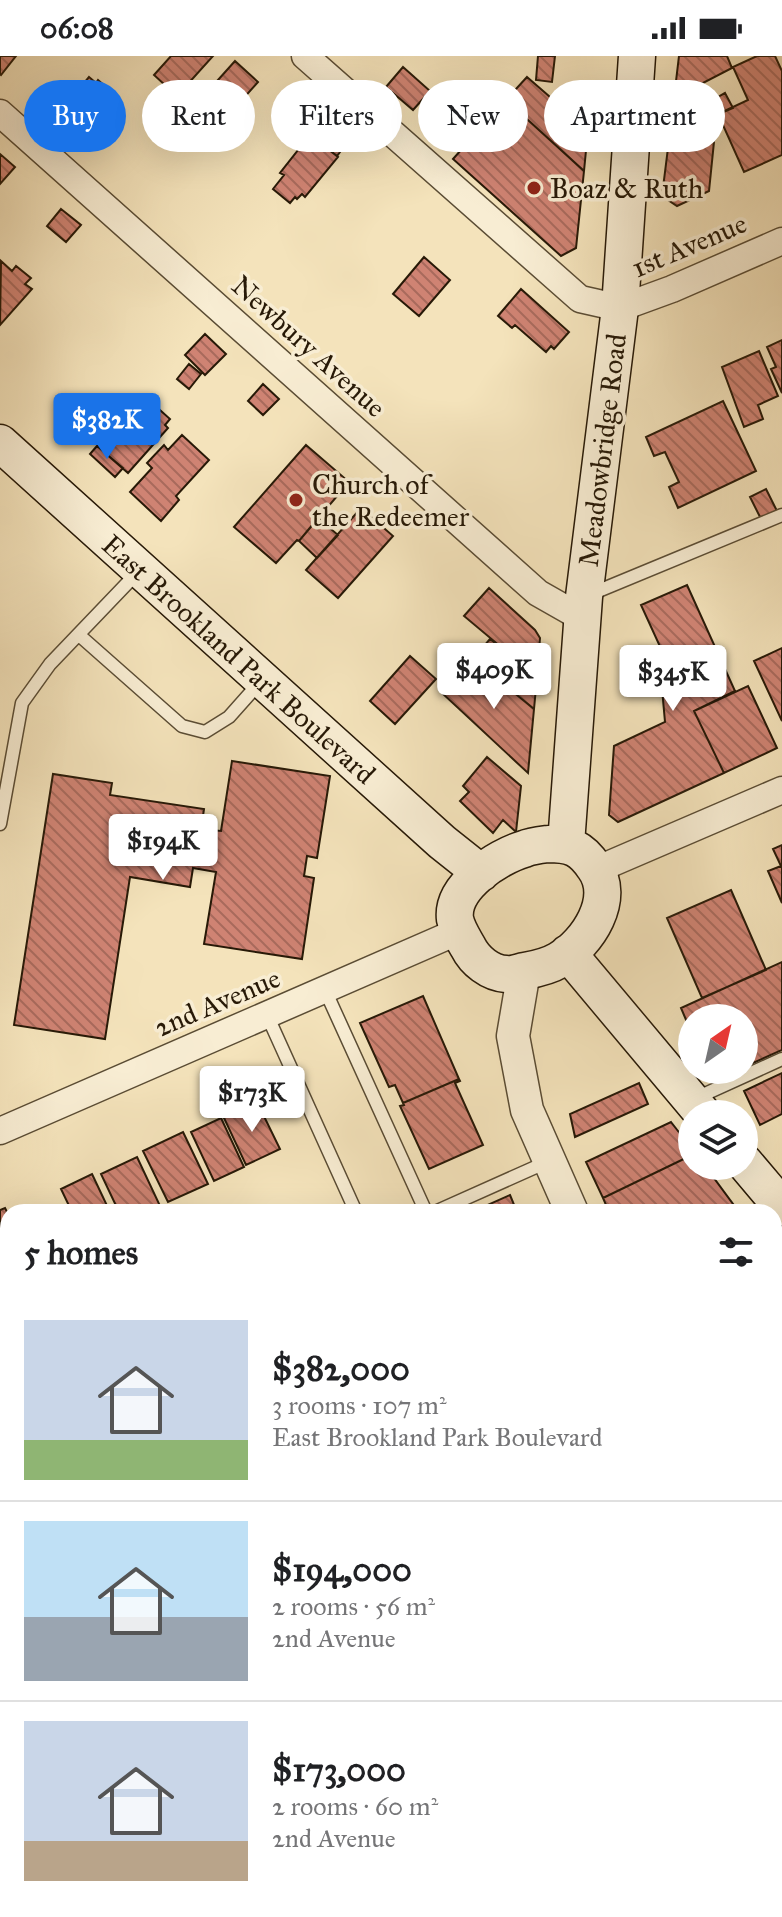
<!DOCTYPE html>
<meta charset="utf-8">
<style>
:root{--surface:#fff;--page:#f6f6f6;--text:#202124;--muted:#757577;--line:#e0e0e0;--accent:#1a73e8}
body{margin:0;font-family:"IM FELL Great Primer",serif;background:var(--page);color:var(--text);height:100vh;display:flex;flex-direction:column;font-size:30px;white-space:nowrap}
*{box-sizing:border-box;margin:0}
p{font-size:26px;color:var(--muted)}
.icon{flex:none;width:44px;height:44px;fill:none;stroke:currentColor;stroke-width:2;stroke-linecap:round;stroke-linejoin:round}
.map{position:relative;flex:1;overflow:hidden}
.side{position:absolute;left:0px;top:1148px;width:782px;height:714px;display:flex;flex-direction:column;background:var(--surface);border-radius:24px 24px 0 0;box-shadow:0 8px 32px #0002}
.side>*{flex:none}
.hud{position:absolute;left:24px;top:24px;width:734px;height:72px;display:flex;gap:16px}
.needle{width:52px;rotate:34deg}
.fabs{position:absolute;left:678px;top:948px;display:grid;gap:16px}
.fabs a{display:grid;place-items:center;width:80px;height:80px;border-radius:50%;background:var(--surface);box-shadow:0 8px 32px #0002;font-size:40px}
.price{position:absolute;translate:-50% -68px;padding:0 18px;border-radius:8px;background:#fff;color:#222;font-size:26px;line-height:52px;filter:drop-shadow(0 2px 4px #0008)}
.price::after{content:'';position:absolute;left:50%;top:48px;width:24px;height:18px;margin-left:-12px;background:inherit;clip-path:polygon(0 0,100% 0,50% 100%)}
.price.current{background:var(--accent);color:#fff}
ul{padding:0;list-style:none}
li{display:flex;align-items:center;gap:24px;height:200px;padding:0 24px}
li+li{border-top:2px solid var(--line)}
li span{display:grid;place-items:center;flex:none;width:224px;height:160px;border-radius:0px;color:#555}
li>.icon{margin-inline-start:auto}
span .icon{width:96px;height:96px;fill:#fffc;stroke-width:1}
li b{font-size:34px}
h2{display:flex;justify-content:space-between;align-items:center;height:96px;padding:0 24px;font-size:34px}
.tag{padding:0 28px;border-radius:36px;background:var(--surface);box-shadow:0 8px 32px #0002;font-size:28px;line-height:72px}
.tag.current{background:var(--accent);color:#fff}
.status{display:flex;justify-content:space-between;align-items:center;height:56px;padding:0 40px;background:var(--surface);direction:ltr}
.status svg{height:22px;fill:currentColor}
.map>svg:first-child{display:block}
.building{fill:url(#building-back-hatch);stroke:#271907;stroke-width:2}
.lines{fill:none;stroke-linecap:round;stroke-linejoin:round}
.service-casing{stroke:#5a4c34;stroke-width:15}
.minor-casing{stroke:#5a4c34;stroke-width:29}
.tertiary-casing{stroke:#5a4c34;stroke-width:35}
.secondary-casing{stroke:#271907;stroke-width:39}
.service{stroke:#f8edd3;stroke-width:12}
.minor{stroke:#f8edd3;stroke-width:26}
.tertiary{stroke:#f8edd3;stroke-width:32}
.secondary{stroke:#f8edd3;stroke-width:36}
.poi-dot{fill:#8f2418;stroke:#f8edd3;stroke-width:3}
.labels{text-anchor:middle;stroke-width:7;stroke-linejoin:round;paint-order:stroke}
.poi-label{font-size:28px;fill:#271907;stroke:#f8edd3;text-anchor:start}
.street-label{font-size:28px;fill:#271907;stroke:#f8edd3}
</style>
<div class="status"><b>06:08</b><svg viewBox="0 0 49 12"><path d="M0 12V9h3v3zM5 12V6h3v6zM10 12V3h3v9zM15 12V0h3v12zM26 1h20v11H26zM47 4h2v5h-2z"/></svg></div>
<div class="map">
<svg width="782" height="1861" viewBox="0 0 782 1861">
<defs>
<pattern id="building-back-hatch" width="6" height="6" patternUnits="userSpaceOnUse" patternTransform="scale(2)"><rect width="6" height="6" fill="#cf8373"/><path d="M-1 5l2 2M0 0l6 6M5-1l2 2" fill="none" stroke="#a86a5c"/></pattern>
</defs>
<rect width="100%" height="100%" fill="#f4e3bb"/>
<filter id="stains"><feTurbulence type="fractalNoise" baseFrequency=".0025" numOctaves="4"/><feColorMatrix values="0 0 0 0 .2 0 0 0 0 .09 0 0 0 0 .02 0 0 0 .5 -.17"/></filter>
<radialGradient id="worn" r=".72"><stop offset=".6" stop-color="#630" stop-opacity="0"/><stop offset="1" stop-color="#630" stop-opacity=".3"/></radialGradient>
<path class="building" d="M0,0H16L1,19L0,18Z
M171,0H213L177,40L154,19Z
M538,0H555L552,26L536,24Z
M679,0H727L732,12L674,42Z
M757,0H775L782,15V99L744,116L718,58L748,44L733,11Z
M235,5L258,26L207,83L184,62Z
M403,11L430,35L413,54L386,31Z
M89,21L96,27L98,24L114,38L76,87L47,64L76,28L80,32Z
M527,21L588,74L584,115L506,44Z
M170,33L177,40L172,46L164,40Z
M725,37L733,52L719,58L713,44Z
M684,38L701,40L698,62L672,60L674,42Z
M506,44L584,115L576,192L561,200L453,103Z
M672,60L716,66L709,135L677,150L662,140Z
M318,71L343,92L337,100L312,79Z
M310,79L338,101L305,141L302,138L297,143L295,141L290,147L273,133L284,119L280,117Z
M0,98L15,111L0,128Z
M61,153L81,169L66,186L47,170Z
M424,201L450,224L419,260L393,238Z
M1,205L12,215L16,210L31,222L25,228L32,233L0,269Z
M521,233L569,276L554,293L551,290L546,296L515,269L512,272L498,260Z
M205,278L226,298L205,319L185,299Z
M782,284V337L771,313L776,311L767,291Z
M759,295L778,340L758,349L763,363L744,371L722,311Z
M189,308L201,318L189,333L177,323Z
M263,328L279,343L263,359L248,345Z
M137,344L146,352L151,346L170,363L165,369L168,372L128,417L97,390Z
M723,345L756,415L678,452L669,431L679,426L665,396L654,400L646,381Z
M182,379L209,404L176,440L179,444L161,465L130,436L152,412L147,407L164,389L168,394Z
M306,389L349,426L299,485L297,484L276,507L234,471Z
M97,390L123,412L115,421L90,398Z
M766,433L777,455L761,463L750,441Z
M361,452L393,480L338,542L306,514Z
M318,462L338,479L317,502L299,485Z
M687,529L735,635L694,655L724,717L618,766L609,759L614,690L665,666L659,599L663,597L641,549Z
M489,532L535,574L540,582L537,621L464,560Z
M490,583L537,621L534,653L473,603Z
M782,592V665L754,605Z
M410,600L436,623L395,668L370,645Z
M473,603L534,653L528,717L442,637Z
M748,630L777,692L724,717L694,655Z
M487,701L521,730L516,776L503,764L493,777L460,745L469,736L463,730Z
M232,705L330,720L317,802L307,800L304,820L314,822L302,903L204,888L216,816L193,812L190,831L130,821L105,983L14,969L53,718L112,727L110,739L204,753L201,773L221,775Z
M782,789V847L768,815L781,810L773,793Z
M731,834L766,914L702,942L667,862Z
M782,906V994L744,1011V962H692V978L681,952Z
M423,940L459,1023L403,1047L395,1029L389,1031L360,967Z
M782,1017V1058L760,1069L744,1035Z
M459,1023L460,1025L455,1027L483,1089L429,1113L400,1050L404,1049L403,1047Z
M639,1027L648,1048L575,1081L570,1058Z
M257,1046L280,1093L246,1109L224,1062Z
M221,1062L244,1111L214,1125L191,1076Z
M671,1066L692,1093V1099L603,1142L586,1106Z
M183,1076L208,1128L168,1146L143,1095Z
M692,1099V1110H705L733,1148L717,1156H609L603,1142Z
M137,1101L161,1152L153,1156H119L101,1118Z
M92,1118L110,1156H72L61,1133Z
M510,1139L517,1156H472Z
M5,1152L8,1158V1227L0,1231V1154Z
M8,1302V1331L0,1314V1306Z
M782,1393V1526L780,1527L777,1519L774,1521V1397Z
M8,1420V1473L0,1455V1423Z
M8,1473V1492L1,1477Z
M337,1854H382L385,1861H340Z
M406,1854H451L453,1858L447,1861H409Z"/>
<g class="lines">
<g class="service-casing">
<path id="service" d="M591,538L782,459
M79,579L182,670L205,676L229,661L261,625
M0,768L22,647L50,608L138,516
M325,934L426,1156
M267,959L356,1156
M694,1043L782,1003
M435,1156L547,1106
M0,1348L8,1345
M774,1356L782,1352
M774,1576L782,1573
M58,1861L74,1854"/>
</g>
<g class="minor-casing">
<path id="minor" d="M305,0L580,243L620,252L672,233L782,185
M0,57L538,537L582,562
M596,814L782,734
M0,1075L459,875
M774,1270L782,1267
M0,1577L8,1596
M0,1622L8,1618
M114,1854L118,1861"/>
</g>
<g class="tertiary-casing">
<path id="tertiary" d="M524,915L513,980L527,1054L572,1156
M774,1629L782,1648"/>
</g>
<g class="secondary-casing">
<path id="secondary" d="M0,387L442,786L481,817
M548,788C571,788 581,792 594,811C617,842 588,887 559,904C549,910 536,913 525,915C519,916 512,919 506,918C490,917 475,905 468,891C463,882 457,873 455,863C451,831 497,801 524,793C531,790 540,789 548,788Z
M566,788L584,541L620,252L637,0
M568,897L703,1058
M744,1106L782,1151
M774,1811L782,1807
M661,1861L677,1854"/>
</g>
<use href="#service" class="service"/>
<use href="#minor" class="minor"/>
<use href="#tertiary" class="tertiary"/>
<use href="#secondary" class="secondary"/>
</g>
<g class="poi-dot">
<circle cx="534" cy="132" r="8"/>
<circle cx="296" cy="444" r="8"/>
</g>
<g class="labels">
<g class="poi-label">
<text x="550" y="142">Boaz &amp; Ruth</text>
<text x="312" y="438">Church of<tspan x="312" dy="32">the Redeemer</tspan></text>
</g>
<g class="street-label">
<text transform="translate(689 189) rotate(-23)" y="10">1st Avenue</text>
<text transform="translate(309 290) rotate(42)" y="10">Newbury Avenue</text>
<text transform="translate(602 394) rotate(-83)" y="10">Meadowbridge Road</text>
<text transform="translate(239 603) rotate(42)" y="10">East Brookland Park Boulevard</text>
<text transform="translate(217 946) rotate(-23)" y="10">2nd Avenue</text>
</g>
</g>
<rect width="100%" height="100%" filter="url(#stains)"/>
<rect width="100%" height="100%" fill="url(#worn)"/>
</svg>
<div class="fabs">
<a><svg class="needle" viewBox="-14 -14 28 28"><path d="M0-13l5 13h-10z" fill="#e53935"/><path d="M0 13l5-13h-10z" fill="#757577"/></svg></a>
<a><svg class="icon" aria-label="layers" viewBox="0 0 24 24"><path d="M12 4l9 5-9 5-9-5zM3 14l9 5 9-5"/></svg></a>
</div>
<b class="price current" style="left:107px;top:405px">$382K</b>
<b class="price" style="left:494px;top:655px">$409K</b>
<b class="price" style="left:673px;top:657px">$345K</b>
<b class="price" style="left:163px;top:826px">$194K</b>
<b class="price" style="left:252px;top:1078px">$173K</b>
<div class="hud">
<a class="tag current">Buy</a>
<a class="tag">Rent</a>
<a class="tag">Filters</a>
<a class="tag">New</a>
<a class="tag">Apartment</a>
</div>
<section class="side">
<h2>5 homes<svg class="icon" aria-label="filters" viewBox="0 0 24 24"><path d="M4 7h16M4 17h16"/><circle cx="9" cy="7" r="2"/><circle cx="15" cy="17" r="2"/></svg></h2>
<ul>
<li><span style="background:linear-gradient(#c9d6e8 75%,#8fb573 0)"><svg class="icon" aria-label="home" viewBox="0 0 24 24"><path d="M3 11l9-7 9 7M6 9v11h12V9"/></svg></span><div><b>$382,000</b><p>3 rooms · 107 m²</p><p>East Brookland Park Boulevard</p></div></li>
<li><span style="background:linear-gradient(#bfe0f5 60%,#9aa5b1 0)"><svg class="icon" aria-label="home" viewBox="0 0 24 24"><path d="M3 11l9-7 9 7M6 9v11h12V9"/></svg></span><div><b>$194,000</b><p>2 rooms · 56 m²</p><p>2nd Avenue</p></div></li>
<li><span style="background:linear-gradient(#c9d6e8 75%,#b9a48a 0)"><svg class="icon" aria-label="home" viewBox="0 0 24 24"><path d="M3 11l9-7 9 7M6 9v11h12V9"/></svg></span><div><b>$173,000</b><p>2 rooms · 60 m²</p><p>2nd Avenue</p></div></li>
</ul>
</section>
</div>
